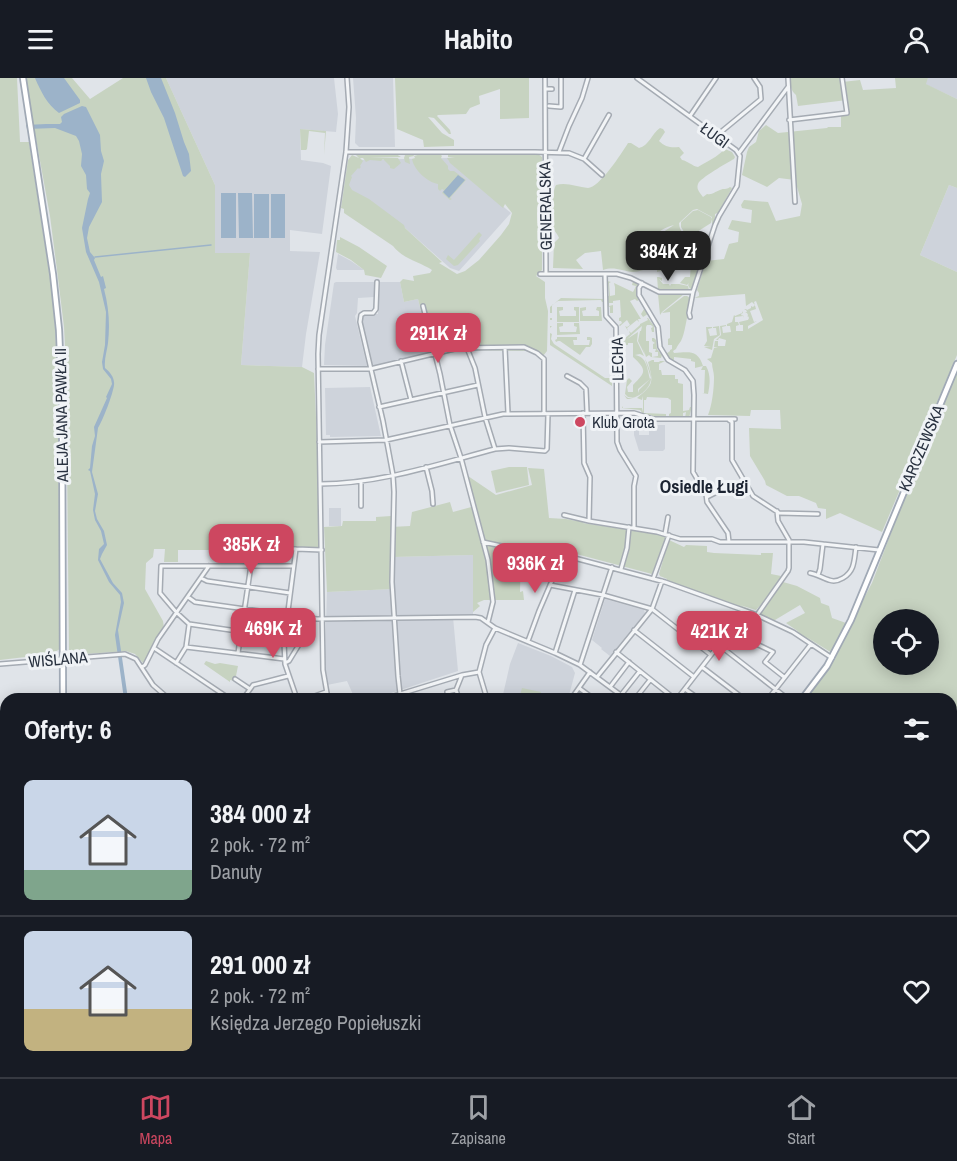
<!DOCTYPE html>
<html lang="pl">
<meta charset="utf-8">
<style>
:root{--surface:#171b24;--page:#242831;--text:#f1f3f6;--muted:#9ea1a6;--line:#363941;--accent:#cd4760}
body{margin:0;font-family:"Archivo Narrow",sans-serif;background:var(--page);color:var(--text);height:100vh;display:flex;flex-direction:column;font-size:22px;white-space:nowrap}
*{box-sizing:border-box;margin:0}
p{font-size:20px;color:var(--muted)}
.icon{flex:none;width:33px;height:33px;fill:none;stroke:currentColor;stroke-width:2;stroke-linecap:round;stroke-linejoin:round}
.map{position:relative;flex:1;overflow:hidden}
.sheet{position:absolute;left:0px;top:615px;width:957px;height:384px;display:flex;flex-direction:column;background:var(--surface);border-radius:18px 18px 0 0;box-shadow:0 3px 15px #0003}
.sheet>*{flex:none}
.fabs{position:absolute;left:873px;top:531px;display:grid;gap:12px}
.fabs a{display:grid;place-items:center;width:66px;height:66px;border-radius:50%;background:var(--surface);box-shadow:0 3px 15px #0003;font-size:30px}
.price{position:absolute;translate:-50% -51px;padding:0 14px;border-radius:12px;background:var(--accent);color:#fff;font-size:20px;line-height:39px;filter:drop-shadow(0 2px 3px #0008)}
.price::after{content:'';position:absolute;left:50%;top:36px;width:18px;height:14px;margin-left:-9px;background:inherit;clip-path:polygon(0 0,100% 0,50% 100%)}
.price.on{background:#222;color:#fff}
ul{padding:0;list-style:none}
li{display:flex;align-items:center;gap:18px;height:150px;padding:0 24px}
li+li{border-top:2px solid var(--line)}
li span{display:grid;place-items:center;flex:none;width:168px;height:120px;border-radius:9px;color:#555}
li>.icon{margin-inline-start:auto}
span .icon{width:72px;height:72px;fill:#fffc;stroke-width:1}
li b{font-size:26px}
h2{display:flex;justify-content:space-between;align-items:center;height:72px;padding:0 24px;font-size:26px}
header{display:flex;justify-content:space-between;align-items:center;height:78px;padding:0 24px;background:var(--surface);font-size:27px;font-weight:700}
.tab-bar{display:flex;justify-content:space-around;align-items:center;height:84px;border-top:2px solid var(--line);background:var(--surface);font-size:16px;color:var(--muted)}
.tab-bar a{display:grid;justify-items:center;gap:3px}
.tab-bar .on{color:var(--accent)}
.map>svg:first-child{display:block}
.built{fill:#ced3db}
.green{fill:#c7d3c1;fill-rule:evenodd}
.water{fill:#9cb3c9}
.lines{fill:none;stroke-linecap:round;stroke-linejoin:round}
.stream{stroke:#9cb3c9;stroke-width:1.5}
.minor-casing{stroke:#a5abb3;stroke-width:6}
.major-casing{stroke:#a0a9b5;stroke-width:8}
.minor{stroke:#f3f5f7;stroke-width:3}
.major{stroke:#fff;stroke-width:4.5}
.poi-dot{fill:#cd4760;stroke:#f0f3f6;stroke-width:2}
.labels{text-anchor:middle;stroke-width:6;stroke-linejoin:round;paint-order:stroke}
.street-label{font-size:16px;fill:#293240;stroke:#f0f3f6}
.poi-label{font-size:16px;fill:#293240;stroke:#f0f3f6;text-anchor:start}
.neighbourhood-label{font-size:18px;font-weight:bold;fill:#1b2331;stroke:#f0f3f6}
</style>
<header><svg class="icon" aria-label="menu" viewBox="0 0 24 24"><path d="M4 6h16M4 12h16M4 18h16"/></svg>Habito<svg class="icon" aria-label="person" viewBox="0 0 24 24"><circle cx="12" cy="8" r="4"/><path d="M4 21q1-7 8-7t8 7"/></svg></header>
<div class="map">
<svg width="957" height="999" viewBox="0 0 957 999">
<rect width="100%" height="100%" fill="#e0e4e9"/>
<path class="built" d="M166,0H334L338,36L336,54L300,51L301,82L323,85L331,88L322,156L290,152V173L320,174L306,256L302,289L241,287L250,175H215V107Z
M353,0H393L395,69H359L355,65L356,40Z
M928,0H957V21L925,6Z
M448,80L449,83L511,135L459,193L450,190L405,150L348,111L351,84L358,82Z
M949,107L957,110V194L920,177Z
M338,176L351,183L364,192H337L336,190Z
M336,204H375L374,219L358,220L357,235L355,238L367,288L324,287L325,267L334,205Z
M378,204H400L404,224L418,221L430,271L429,275L372,288L365,264L361,240L365,236H378Z
M370,309L381,358L330,359V357H326L325,310Z
M648,345V348L639,349V357H649V353H657V347H665V371L663,373H639L634,357V349L637,346Z
M329,430H341V448H329Z
M473,477V538L453,539L458,593L373,621H355L347,603L327,607L325,580L327,514L393,511V479Z
M605,521L644,532L645,535L610,578L601,571L602,570L592,562Z
M518,565L551,578L572,589L575,595L568,621H502L510,586Z
M956,638L957,641V966L951,969V639Z"/>
<path class="green" d="M0,0H17L20,64H29L52,213L55,250L58,307L60,571L51,576L0,582Z
M25,0H72L90,21L123,0H166L215,107V175H250L241,287L302,289L314,295L319,406V470L239,468L241,474V486H230V480L220,472H178V484H164L165,471H154L153,479L146,485L145,511L163,543L164,550L143,585L135,576L126,573L73,577L69,574L66,287L64,249L57,192L50,138Z
M395,0H529V40L500,41V11L479,18L480,26L470,30L466,36L438,37L437,38L450,52L451,56H449L434,40L428,39L442,55L454,62V68L424,69L423,62L397,51Z
M790,0H841L842,4L860,2L863,12L896,10L895,0H928L926,6L957,21V110L949,107L920,177L957,194V277L882,454L840,435L826,441V431L818,430L816,425L799,418H787L766,407L765,403L750,378L749,350L781,351L780,332H751L750,338L708,337C712,327 714,311 714,299C714,294 712,290 712,285L707,281L711,280L714,270H718L714,269L715,263H718V268H725L726,262L719,260L718,262H716L721,257L720,248L726,247V248L722,249L723,255L731,254L730,248H727V246L732,244L734,237L735,238L742,235V233L743,235L741,236L742,238L743,237L744,240L743,238L735,239V244H738L739,247L736,248V253H743V247H740L739,244L752,241L748,242L749,240L748,238L747,239L748,237L747,235H745L747,234L746,232H744L746,231L747,232L751,230V228L753,229L755,227L752,224L746,228L745,216L694,220L699,218V215L697,212L705,186L706,183L724,181L729,166L738,164L739,154L728,151L732,142L751,145L752,132L742,130L741,127L744,122L768,124L776,143L800,138L802,126L795,102L779,100L767,109L742,97L747,74L749,69L756,64L759,53L766,47L778,55L827,50L828,49H841V38H848L847,22L798,28L796,17C790,12 791,7 790,0ZM756,223L763,242L748,251V248L757,243L754,244L750,233L756,231L754,224Z
M660,50L663,51L665,54L659,63C665,69 671,70 679,69L684,75L680,79L682,82C688,83 692,88 698,89C708,83 717,79 725,71L732,74L735,79L734,81C727,85 700,100 698,106C696,111 700,115 703,119L707,116C713,117 714,114 720,112C724,110 726,112 730,109L732,110L718,135L715,136V140L712,148V139L697,131L693,132L679,145C679,153 686,160 692,162L681,170L683,173L692,167L698,175L705,171L702,182H686L682,185V189L665,188L663,192L661,189V193L657,194V182H661L667,178L664,174L660,176L659,173L662,171L660,168L669,161L665,155L663,157L666,162L653,170L652,167L660,156L674,147C649,154 646,170 643,192C639,193 636,194 633,194C622,193 614,188 603,192L601,173L585,175L576,182L583,191L553,190L554,165L559,160C558,157 556,155 554,152C550,145 552,113 556,107C567,104 577,109 588,110C599,110 622,75 628,65H631L639,70C649,68 652,55 660,50Z
M300,51L326,53L324,77L325,55L309,53L307,71L306,72H301Z
M354,75L396,76L401,79L369,80H398L401,85L394,91L390,90V88L383,81L381,83L370,82L366,84L363,80H360L363,83L360,88L361,89L359,91L358,90L351,98L352,99L349,107L352,112L369,121L404,147L405,150L442,184L439,185L457,196L465,193L479,182L501,157L509,146L512,135L505,126L503,130L450,85L447,80L455,79H448V77L453,75H521L538,76L542,79V192L536,198L545,204V220L548,233L547,273L543,278L530,273L465,272L432,279L418,221L404,224L400,204L403,201L414,203L413,198L430,195L432,192C420,184 403,181 393,168L344,135V131L341,130L348,82L352,77L359,80Z
M408,76H413L414,78L421,76H440L442,78L441,80L448,88V91L450,93H454L466,102L450,120L452,121L450,122L442,115L444,112L442,111L440,113L438,111V106C427,104 414,92 412,81L415,80L414,78L409,79L410,86L405,84L404,80L405,77Z
M698,132L711,139L712,141L711,145L689,159H687L681,149V144L693,133Z
M479,154L482,157L479,161L480,163L458,187L454,188L446,181L448,177L454,182Z
M340,159L359,169L387,188L381,200L365,197L364,192L351,182L336,174L337,162H340Z
M701,184L692,210L690,211L688,207L689,205L687,207L680,205L685,199H690L691,185Z
M659,199L662,200V203L659,201L663,206H669L670,208L671,206H679L688,208L689,212L658,211L657,199Z
M607,203L611,204L609,205L610,218L615,217V209L614,205L633,214L636,208L632,207L633,203L639,206L638,208L637,207L638,209L637,216L648,236L643,239L641,236L644,231L639,222L637,223L635,221L630,223L641,241H638L639,244L637,242L627,250L628,253L625,248L627,249L630,247L627,242L620,248L619,247L622,245L621,243H619V240L621,239L620,222L613,223V225H609V228L613,227V235H610V229L607,228V218H609L608,205Z
M658,216H684L662,234L660,237Z
M684,218H687L690,220C689,228 685,257 681,263C679,266 677,268 676,271L673,273L674,275C688,274 698,271 703,288H706C711,297 710,306 708,316L702,315H704L705,292H701L703,288L695,290V284L691,283V281L674,279V283H676V285L671,282L666,276L670,273V272L672,271V267H668V261L670,260V234L662,235Z
M561,220L604,221V224H602L601,222L558,223L552,227V235H550V240H552V242H550V248H552L550,250V255L552,256L551,261L554,266L605,300H612V308L550,267V229Z
M557,229H563V232L559,233L560,238H576V233L574,232V229H579V244H557Z
M586,229V232L582,233L583,238H599V233L596,232L597,229H601L602,243H580V230Z
M647,240H648L654,248V254H652L651,250L653,249L651,247H647L646,249V263H649V274L652,275V279L658,278V274H655L656,271H653V266L655,265L652,263V260H654L656,262L657,271L662,277L661,280L651,279L649,277L646,279L643,270L645,277L638,263L640,253H641L642,248L627,261L638,254L637,263L644,278L640,276L635,277C647,279 647,290 650,301L638,311V315L639,312L651,300L645,281C648,286 651,294 651,300C651,311 637,321 627,321L624,317L628,320L635,319H628L625,316L627,302L629,300L632,303L627,309L628,314H633V307C646,294 647,292 633,279V265H628V267H626L625,263L623,268H621L620,258L624,261L630,256L629,253L631,255L640,247V246L648,242Z
M557,245H563V248L559,249L560,254H576L577,249L574,248V245H579L580,256L557,257Z
M719,248L720,257L714,261L712,272L704,269H711L704,268L707,263L706,249H712V250L708,251L710,258L717,257L716,250H713V249Z
M557,259H577V262H573L574,267H589L590,262H587V259H590L592,260V266L590,269H586L580,277L560,263H558L556,264L555,262L557,261Z
M652,282H654V284H659L660,283H665L659,286V292H661L662,297H675V301H678V305L683,306V333L689,332L690,329H692V338H691V332L689,340H685L686,334L683,335V340H669V336L671,335V322L669,321L668,320L647,319L646,322H644V335L666,336V340L656,338L652,340V337H650L651,340L644,337L640,332L622,330V328L623,330H642L643,334V318L642,322L637,320C653,307 654,305 648,284Z
M957,294V641L955,638L951,639V621H807L835,581L857,533L872,505L913,397ZM884,542H928V586H884Z
M509,389H527L529,407L496,415L491,393Z
M528,390L544,391L549,440L566,441L576,443L582,442L583,445L648,455L649,453L666,458L652,496L546,468L521,467L520,514L523,513L524,522H484L477,525L480,528L473,534V477L393,479V511L327,514L324,449L342,448L343,443H376V439L391,438V449L410,448L412,434L450,424L453,434L475,428L468,398L496,417L532,407Z
M669,462L684,469L686,467L707,468V474L714,475L761,477V475H773L771,496L781,498L767,520L756,532L740,527L754,533H757L754,534L748,532L666,503L667,501L660,498L659,496Z
M783,504L797,508L820,520L821,525L829,528L832,540L846,545L832,575L805,558L830,575L829,577L786,550L799,554L786,545L805,535L800,527L775,542L774,544L761,537V534Z
M206,583L215,586L220,585L238,588L235,603L230,602V604L204,586Z
M522,610L541,614L539,621H519Z
M699,993H804L794,999H694Z"/>
<path class="water" d="M35,0H64L80,22V25L59,35C47,26 41,14 35,0Z
M146,0H161L175,35L184,64L189,76L191,93L185,99L183,98L164,40L151,14Z
M82,28L86,29L100,57L101,73L104,83L101,96L102,124L89,149L87,160L90,174L95,180L94,182L101,199L103,198L106,210L104,211C109,230 110,246 108,265C107,273 104,281 105,290C110,294 115,300 114,307C113,316 103,342 98,350L92,394L98,416L95,433L97,441L104,453L107,467L102,476L100,481L113,505L122,515L124,525L118,552L128,621H124L115,557L121,524L120,517L109,504L98,482L99,471L104,466L101,453L95,442L93,432L95,416L90,393L88,392L90,390L92,368L95,358L94,349L107,320L106,319L112,306L111,301L103,291L102,284L105,267L106,234L99,204L86,174L82,150L88,121L90,115L87,111L86,97L81,88L82,76L79,63L76,58L55,50L27,51L26,47L46,46H60L62,44L61,39L64,36Z
M458,97L465,102L449,120L443,114Z
M221,115H236V160H221Z
M252,115L253,160H239L238,115Z
M254,116H269V160H254Z
M271,116H285V160H271Z"/>
<g class="lines">
<path class="stream" d="M95,179L211,167
M0,809L6,811"/>
<g class="minor-casing">
<path id="minor" d="M545,0L546,196
M637,0L736,72L740,78L737,108L719,138L715,147L693,214L689,235L690,239
M788,0L795,124
M545,11H552
M549,28L561,29V0
M690,38L716,0
M789,42L847,35L842,0
M716,58L761,21L760,9L754,0
M346,74H535L569,75L584,81L602,97
M559,74L569,48L582,20L588,0
M739,75L788,9
M584,81L609,37
M540,196H617L631,200L659,214H693
M605,196L606,238L616,249L617,364L620,372L636,398L634,408V450
M377,204L376,231L373,235H364L361,237L360,244L383,343L393,397L394,414L392,504L398,598L400,616L403,621
M642,205L639,210V217L658,249L660,269L668,282L685,292L693,303L694,317L693,394L706,416L707,424L728,455L729,464
M423,228L440,296L450,347L461,380L488,482L493,524L488,544
M467,270L475,290L485,339L495,371
M505,270L508,335
M401,283L411,322
M318,291H370L458,270L524,269L537,275L544,281V335
M567,298L580,305L586,311L587,334
M379,329L478,307
M583,335L584,385L590,399L589,443
M729,342L732,344V382L753,418L779,435L818,436
M319,364L386,362L503,336L634,335L653,341H735
M426,389L432,413L433,426
M361,403V428
M320,406C379,406 438,386 495,371L509,370L545,373L547,371L548,336
M707,419L715,415L731,414L746,407
M564,437L589,443L657,454L680,461H712L720,464H804L879,472
M665,456L668,439
M483,464L511,470L528,468L561,475L563,477L665,504L757,537L793,554L832,580
M254,472C268,472 282,470 296,471
M293,488H161L160,515L177,535L189,546L305,563
M621,491L627,470L629,449
M810,495C817,496 822,500 829,502C834,504 838,503 843,500C855,493 854,482 856,469
M818,497L820,491L823,466
M201,500L207,503L290,515
M653,501L669,457
M550,507L603,517L652,531L711,577
M188,519L195,524L317,541L475,539L481,540L495,550L555,575L580,587L626,621
M757,537L788,493L789,490V462L778,443L777,433
M634,552L694,599
M730,553L773,574L765,584L784,599
M528,563L539,533L563,477
M719,567L788,621
M186,569L189,547
M154,570L230,621
M616,574L675,621
M238,575L251,487
M555,575L575,512
M176,585L186,569L284,581
M285,585L289,583L300,565V562
M0,586L125,576L136,581L153,607L169,621
M580,587L612,489
M142,589L145,587L158,561L209,488
M702,589L744,621
M597,599L652,531L662,503
M235,601L250,611
M610,609L629,584
M579,610L594,621
M685,611L699,621
M621,617L640,593
M243,621L253,607L288,598
M297,621L285,586L284,564L296,471L322,472
M306,621L326,614
M328,621L323,592L318,276L319,257L346,74L349,29L347,0
M384,621L462,597L479,594
M446,621L448,618L447,614L456,612
M459,621L456,612L462,597
M487,621L479,594L486,567L495,550
M571,621L590,594
M635,621L650,602
M677,621L745,533
M768,621L811,566
M951,639L957,638
M951,786L957,782
M437,993L439,999
M566,993L576,999
M673,993L681,999
M546,999L550,993"/>
</g>
<g class="major-casing">
<path id="major" d="M23,0L53,196L59,252L62,325L63,621
M802,621L827,588L851,542L957,286
M81,993L83,999
M610,999L614,993"/>
</g>
<use href="#minor" class="minor"/>
<use href="#major" class="major"/>
</g>
<circle class="poi-dot" cx="580" cy="344" r="6"/>
<g class="labels">
<g class="street-label">
<text transform="translate(715 57) rotate(36)" y="6">ŁUGI</text>
<text transform="translate(545 128) rotate(-91)" y="6">GENERALSKA</text>
<text transform="translate(617 281) rotate(-91)" y="6">LECHA</text>
<text transform="translate(61 337) rotate(-91)" y="6">ALEJA JANA PAWŁA II</text>
<text transform="translate(921 370) rotate(-67)" y="6">KARCZEWSKA</text>
<text transform="translate(58 581) rotate(-5)" y="6">WIŚLANA</text>
</g>
<g class="poi-label">
<text x="592" y="350">Klub Grota</text>
</g>
<g class="neighbourhood-label">
<text x="704" y="415">Osiedle Ługi</text>
</g>
</g>
</svg>
<div class="fabs">
<a><svg class="icon" aria-label="locate" viewBox="0 0 24 24"><circle cx="12" cy="12" r="6"/><path d="M12 2v4M12 18v4M2 12h4M18 12h4"/></svg></a>
</div>
<b class="price on" style="left:668px;top:204px">384K zł</b>
<b class="price" style="left:438px;top:286px">291K zł</b>
<b class="price" style="left:251px;top:497px">385K zł</b>
<b class="price" style="left:535px;top:516px">936K zł</b>
<b class="price" style="left:273px;top:581px">469K zł</b>
<b class="price" style="left:719px;top:584px">421K zł</b>
<section class="sheet">
<h2>Oferty: 6<svg class="icon" aria-label="filters" viewBox="0 0 24 24"><path d="M4 7h16M4 17h16"/><circle cx="9" cy="7" r="2"/><circle cx="15" cy="17" r="2"/></svg></h2>
<ul>
<li><span style="background:linear-gradient(#c9d6e8 75%,#7fa58c 0)"><svg class="icon" aria-label="home" viewBox="0 0 24 24"><path d="M3 11l9-7 9 7M6 9v11h12V9"/></svg></span><div><b>384 000 zł</b><p>2 pok. · 72 m²</p><p>Danuty</p></div><svg class="icon" aria-label="heart" viewBox="0 0 24 24"><path d="M12 20l-8-8c-3-5 5-10 8-4 3-6 11-1 8 4z"/></svg></li>
<li><span style="background:linear-gradient(#c9d6e8 65%,#c2b280 0)"><svg class="icon" aria-label="home" viewBox="0 0 24 24"><path d="M3 11l9-7 9 7M6 9v11h12V9"/></svg></span><div><b>291 000 zł</b><p>2 pok. · 72 m²</p><p>Księdza Jerzego Popiełuszki</p></div><svg class="icon" aria-label="heart" viewBox="0 0 24 24"><path d="M12 20l-8-8c-3-5 5-10 8-4 3-6 11-1 8 4z"/></svg></li>
</ul>
</section>
</div>
<nav class="tab-bar">
<a class="on"><svg class="icon" aria-label="map" viewBox="0 0 24 24"><path d="M3 6l6-2 6 2 6-2v14l-6 2-6-2-6 2zM9 4v14M15 6v14"/></svg>Mapa</a>
<a><svg class="icon" aria-label="saved" viewBox="0 0 24 24"><path d="M7 4h10v16l-5-4-5 4z"/></svg>Zapisane</a>
<a><svg class="icon" aria-label="home" viewBox="0 0 24 24"><path d="M3 11l9-7 9 7M6 9v11h12V9"/></svg>Start</a>
</nav>
